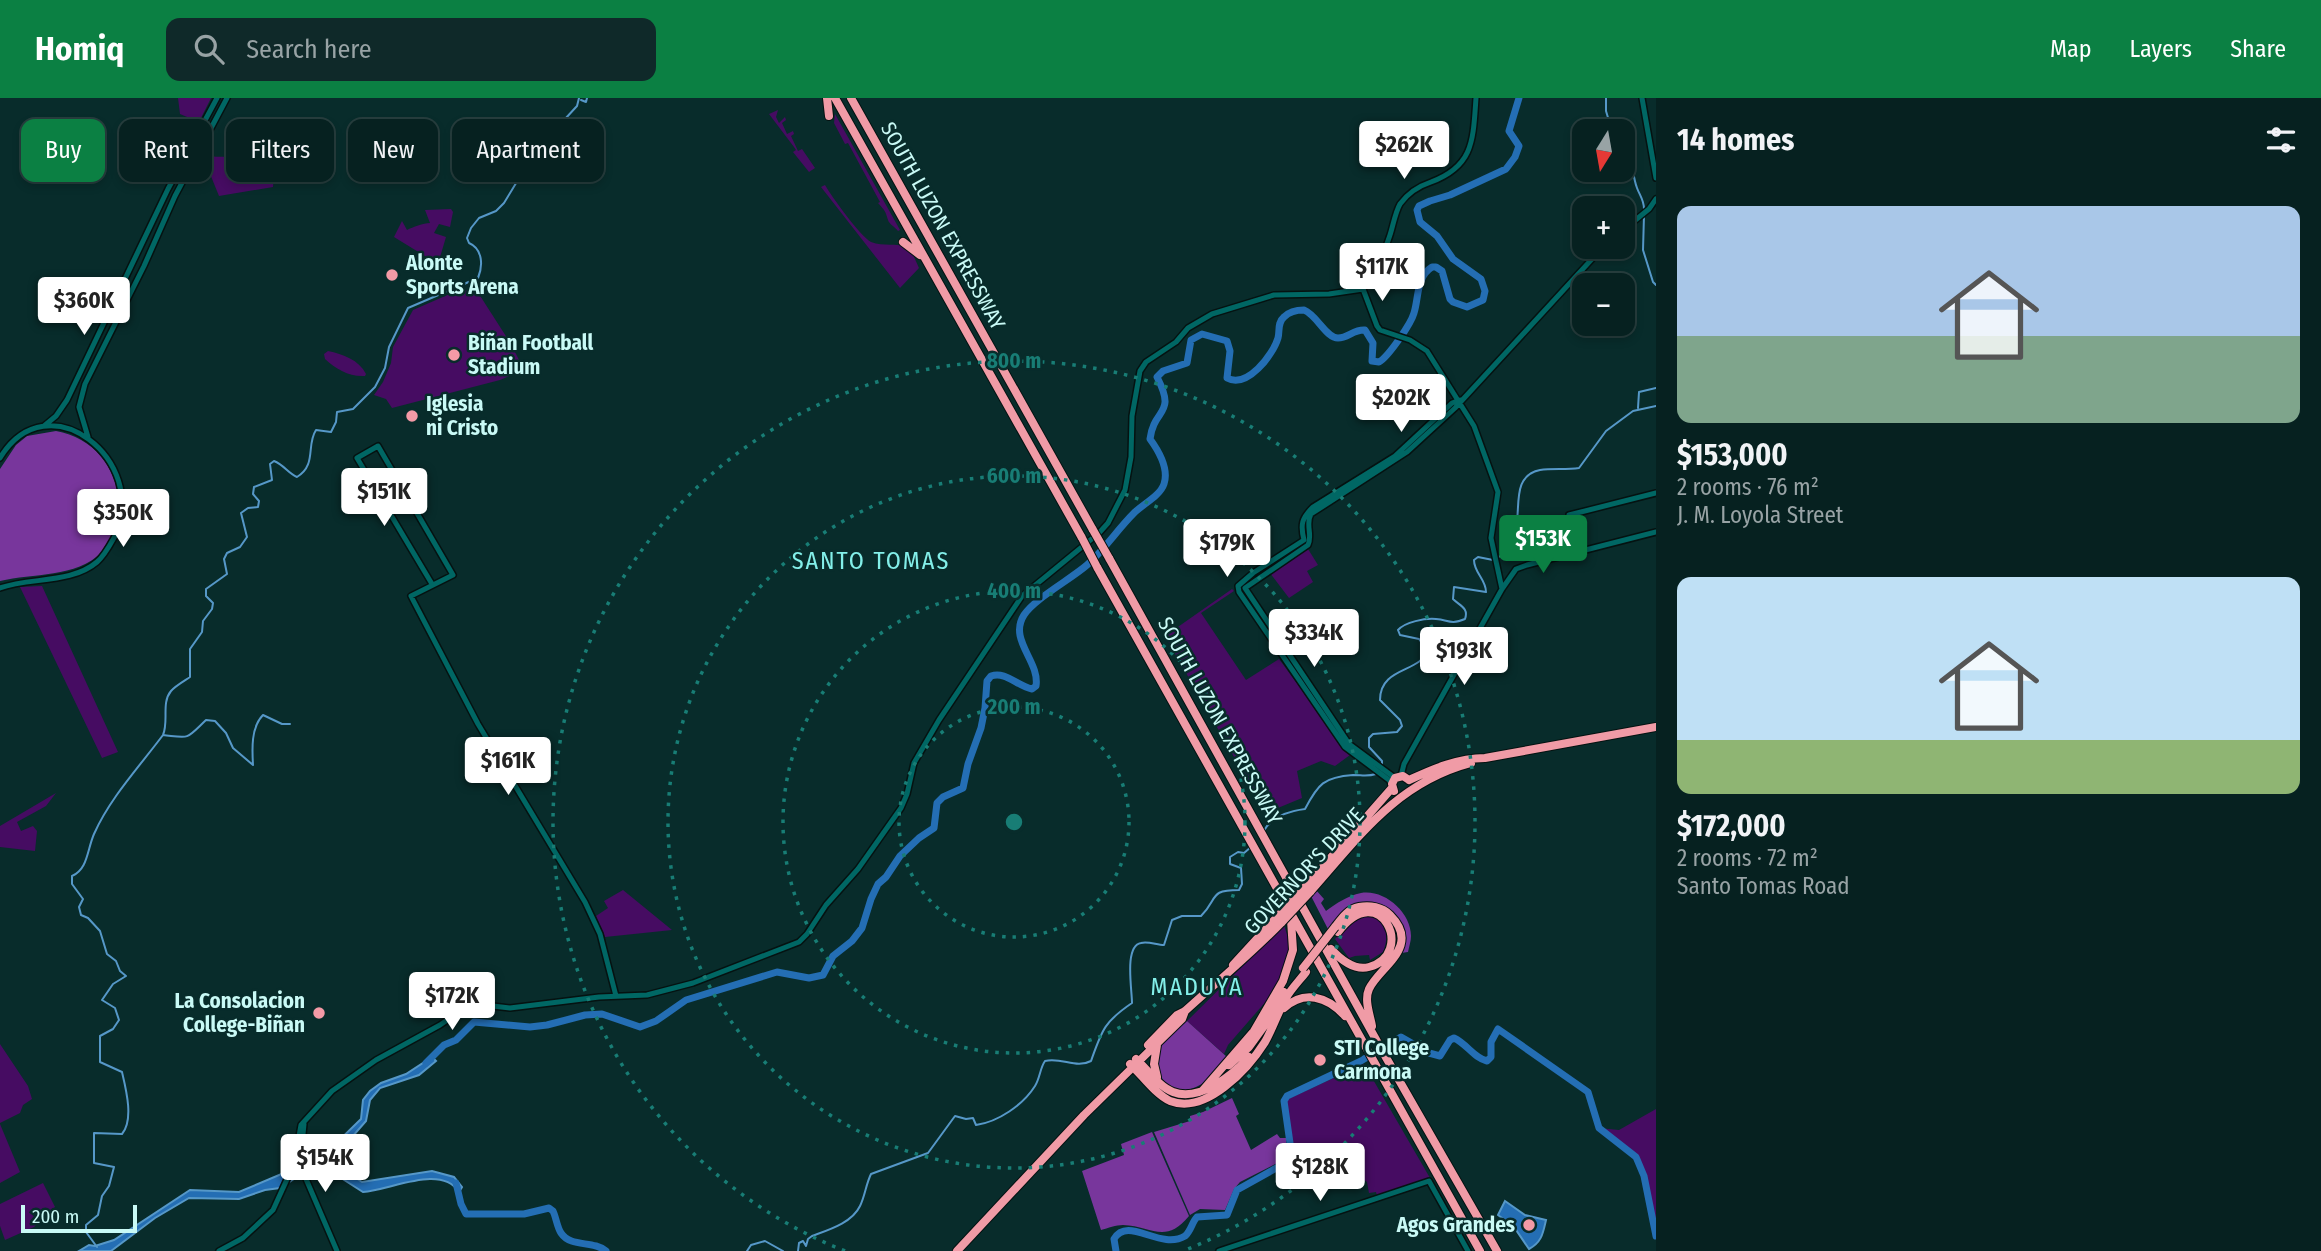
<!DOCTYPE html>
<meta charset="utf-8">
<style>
:root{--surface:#062120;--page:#0f2929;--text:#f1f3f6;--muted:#98a3a5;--line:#273e3e;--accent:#0b8043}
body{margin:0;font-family:"Fira Sans Condensed",sans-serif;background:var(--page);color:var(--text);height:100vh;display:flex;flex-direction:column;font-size:26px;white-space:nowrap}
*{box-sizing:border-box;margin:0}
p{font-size:23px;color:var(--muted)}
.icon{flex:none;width:38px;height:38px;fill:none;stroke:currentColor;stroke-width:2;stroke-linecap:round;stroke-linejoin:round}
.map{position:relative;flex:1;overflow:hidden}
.side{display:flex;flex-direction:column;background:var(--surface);width:665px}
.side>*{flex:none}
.hud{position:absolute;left:21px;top:21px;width:665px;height:63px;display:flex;gap:14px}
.needle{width:46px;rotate:191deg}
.controls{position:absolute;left:1572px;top:21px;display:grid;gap:14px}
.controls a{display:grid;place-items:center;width:63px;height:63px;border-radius:14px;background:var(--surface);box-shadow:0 4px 10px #0003,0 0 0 2px var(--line);font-size:35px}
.scale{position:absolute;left:21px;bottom:18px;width:116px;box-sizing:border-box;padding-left:7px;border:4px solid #c9faf6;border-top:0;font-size:19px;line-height:24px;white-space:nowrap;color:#c9faf6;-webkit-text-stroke:5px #082c2b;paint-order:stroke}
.price{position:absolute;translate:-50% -60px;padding:0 16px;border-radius:7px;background:#fff;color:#222;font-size:23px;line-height:46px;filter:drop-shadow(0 2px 4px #0008)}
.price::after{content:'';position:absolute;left:50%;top:42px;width:21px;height:16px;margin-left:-10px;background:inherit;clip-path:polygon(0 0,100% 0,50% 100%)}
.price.current{background:var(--accent);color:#fff}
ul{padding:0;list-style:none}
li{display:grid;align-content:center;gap:14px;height:371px;padding:0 21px}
li span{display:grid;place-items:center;height:217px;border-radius:14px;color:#555}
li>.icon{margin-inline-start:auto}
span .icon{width:126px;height:126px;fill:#fffc;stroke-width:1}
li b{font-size:30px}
h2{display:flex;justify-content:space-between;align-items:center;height:84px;padding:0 21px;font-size:30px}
.tag{padding:0 24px;border-radius:14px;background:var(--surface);box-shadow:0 4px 10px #0003,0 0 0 2px var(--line);font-size:24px;line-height:63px}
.tag.current{background:var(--accent);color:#fff}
header{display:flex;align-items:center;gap:42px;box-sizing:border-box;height:98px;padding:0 35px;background:var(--accent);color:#fff}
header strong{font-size:33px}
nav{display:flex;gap:38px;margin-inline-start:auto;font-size:24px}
.search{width:490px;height:63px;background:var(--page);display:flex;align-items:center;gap:18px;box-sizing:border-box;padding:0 24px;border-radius:14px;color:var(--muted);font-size:26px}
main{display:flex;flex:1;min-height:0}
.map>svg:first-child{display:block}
.green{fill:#460c62}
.forest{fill:#78369c}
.water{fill:#246eb4;stroke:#5698c8;stroke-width:2}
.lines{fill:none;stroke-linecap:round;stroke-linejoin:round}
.stream{stroke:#5698c8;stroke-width:2}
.river{stroke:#246eb4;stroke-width:7}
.secondary-casing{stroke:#051211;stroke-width:8}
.highway-casing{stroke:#051211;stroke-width:10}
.secondary{stroke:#006764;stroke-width:5}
.highway{stroke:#f09ba6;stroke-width:8}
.highway-bridge-casing{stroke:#051211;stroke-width:10;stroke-linecap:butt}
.highway-bridge{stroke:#f09ba6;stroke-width:8}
.ring{fill:none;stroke:#187d75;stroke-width:3.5;stroke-dasharray:3.5 7}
.poi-dot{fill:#f49aa6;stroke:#082c2b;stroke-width:2.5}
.labels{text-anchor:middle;stroke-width:5;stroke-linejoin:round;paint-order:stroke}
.street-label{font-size:21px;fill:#c9faf6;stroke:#082c2b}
.poi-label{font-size:21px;font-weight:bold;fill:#c9faf6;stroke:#082c2b;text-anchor:start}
.quarter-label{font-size:24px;letter-spacing:2px;fill:#83efe9;stroke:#082c2b}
.centre{fill:#187d75;stroke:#082c2b;stroke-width:3.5}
.ring-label{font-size:21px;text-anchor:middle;font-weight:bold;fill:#187d75;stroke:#082c2b;stroke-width:5;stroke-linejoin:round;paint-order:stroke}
</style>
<header>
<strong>Homiq</strong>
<div class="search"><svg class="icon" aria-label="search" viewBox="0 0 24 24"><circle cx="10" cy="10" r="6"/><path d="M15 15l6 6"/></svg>Search here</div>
<nav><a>Map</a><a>Layers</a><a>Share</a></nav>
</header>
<main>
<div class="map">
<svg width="1656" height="1153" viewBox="0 0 1656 1153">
<rect width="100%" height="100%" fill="#082c2b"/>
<path class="green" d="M178,0H211L199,24L180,16Z
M778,12L776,19L779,25L785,19L786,22L782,25L787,36L793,33L794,36L791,38L798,53L802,51L815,70L809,74L793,54L796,52L794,49L769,16Z
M835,16L900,132L898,133C895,129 889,126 888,122C885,112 885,113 878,105L880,104L848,45L845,46L834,25Z
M259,48L262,66L275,62L273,89L219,98L204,61L208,57C225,63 242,53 259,48Z
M825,87C832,99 860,138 871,144C884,149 895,144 910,150L919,170L900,190L821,89Z
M451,111L453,114L450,129L439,126L434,135L446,139L438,166L394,139L402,123L407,132C413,129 423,125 430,125L425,112Z
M459,192L477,193L511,246L524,272L500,282L392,310L386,301L374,297L383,284L391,265L393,249L413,212Z
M328,253C343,256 359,262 366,276L365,278C349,279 336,271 325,261L324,256Z
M1308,451L1318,467L1307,473L1313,484L1289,500L1270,475Z
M42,488L118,654L102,660L20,489Z
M1232,491L1234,493L1201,515L1246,582L1279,561L1350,657L1335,668L1321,663L1297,673L1302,700L1266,715L1165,538Z
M56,695L46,708L17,724L21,733L33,728L37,733L35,753L0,749V728Z
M623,792L672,832L605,839L596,818L608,810L604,803Z
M1371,818C1388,823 1389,839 1383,854L1370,862L1369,857L1355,858L1349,860L1335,841L1356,820Z
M1284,827L1290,846L1286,869L1268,901L1228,947L1224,956L1187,923Z
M0,946L28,988L32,1001L23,1007L20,1015L0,1025Z
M1364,966L1430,1080L1377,1098L1376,1094L1369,1095L1367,1084L1363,1081L1329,1078L1328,1071L1337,1059L1336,1049L1293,1055L1286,1008V1002Z
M1656,1011V1138L1648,1092L1636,1059L1599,1030L1619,1032Z
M0,1026L20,1074L0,1085Z
M43,1085L55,1109L34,1129L5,1142L0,1128V1106Z"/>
<path class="forest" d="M56,333C99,340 127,382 116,425C113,434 109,446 102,454C76,480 33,475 0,483V371L16,347L27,338Z
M1316,792L1324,801L1321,805L1326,813C1337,805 1347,798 1361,795C1384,791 1411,814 1411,838C1411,843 1409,849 1408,854L1401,855L1400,826L1362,805L1329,833L1311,798Z
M1187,923L1227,959C1218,970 1210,983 1196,989C1170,1001 1150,975 1160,950C1164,940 1179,930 1187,923Z
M1232,1000L1239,1016L1236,1018L1251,1052L1277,1036L1280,1040H1286L1287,1060L1240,1084L1234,1091L1225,1112L1200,1111L1190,1117L1154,1034L1190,1023V1018L1203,1014Z
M1152,1034L1189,1118C1165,1147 1152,1128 1123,1127C1116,1127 1108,1130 1101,1132L1082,1073L1124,1057L1121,1046Z"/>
<path class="water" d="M432,959L436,963L419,977L380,990L370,1002L366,1023L331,1063L362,1084L432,1073L454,1079L462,1089L459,1094C441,1066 391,1092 363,1094L327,1071L297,1079L280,1090L265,1092L239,1101L189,1100L155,1120L111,1153H79L89,1147L95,1148L114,1142L190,1092L239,1094L298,1069L309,1068L317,1064L361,1021L363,1002L370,993L381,985L406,976Z
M1505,1103L1525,1117L1546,1122C1543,1135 1542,1144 1529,1151L1514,1129L1498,1117Z"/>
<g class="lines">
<path class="stream" d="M1606,0V13L1612,33
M581,2L586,4L587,0
M1622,48C1635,62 1631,74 1637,90C1640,98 1644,102 1644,111
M1644,117L1643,152L1653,184L1656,187
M1638,310L1639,294L1656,290
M1498,459L1501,458C1505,450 1511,442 1515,433C1522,413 1510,378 1540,372C1552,370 1566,372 1579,370L1606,333L1633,313L1656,308
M163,637C191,640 185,642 206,622L215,623L226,635L233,650L253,667C252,651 251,629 263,617L282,626H290
M1382,669V663L1369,649V640L1373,636L1397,634L1402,628L1400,622L1380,602C1380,568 1422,575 1427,552L1419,541L1400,537L1398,532C1405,524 1425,520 1436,521C1449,522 1450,527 1465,521C1469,510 1460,508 1453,501L1454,489L1486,494C1486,481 1474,475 1474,462L1478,459L1493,462
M1263,734C1271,719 1289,713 1305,711C1318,686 1324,679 1353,677C1362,677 1367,679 1376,676
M97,1149L86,1134V1127L98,1117L102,1098L109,1088L114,1069L94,1065V1035L122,1036C134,1022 126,991 122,974L100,964V938L113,931L119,922L115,910L102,902L113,886L126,878L120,873L116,863L107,856L100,833L88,820L81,817L79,809L83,801L72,786V778C88,771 87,752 94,736C110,700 139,669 163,637C169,623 161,605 171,593C175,588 184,583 190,579V551L202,534L203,523L212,511L213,505L206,498V491L227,476L224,461L227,455L240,449L247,439L241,415L248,410L258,409L259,403L253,396L254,389L272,382L270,366L274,363C284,367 288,375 297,379C317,367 306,347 316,332L331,334L336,324L337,314L353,311L375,289L385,270L389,249L408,210L478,180C483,168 483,151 469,145L467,140L471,130L479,120L496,113L504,105L521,77L530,69V57H542L558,63C574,56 568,36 565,21L577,8L579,0
M747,1153L751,1147L765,1143L783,1153
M798,1153L799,1145L803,1143L806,1148L808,1141L812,1138C828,1132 852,1125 860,1108C865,1098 866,1086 871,1076L928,1055L955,1018L966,1021L973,1020L976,1027C998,1024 1023,1007 1035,988C1040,980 1040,970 1045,963C1062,959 1076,971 1091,963C1102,932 1104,924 1132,905C1132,891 1124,848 1141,845C1148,843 1157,847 1164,847L1172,822L1182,818H1201C1219,800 1208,792 1239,792L1242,786L1241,770L1230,766V759L1238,754L1244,755L1251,749"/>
<path class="river" d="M426,965L444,947L456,942L474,924L530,929L547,927L585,917L602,916L640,929L656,923L686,902L777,874L809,880L823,877L833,858L852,843L862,830L871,801L878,786L886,779L900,758L919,740L934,730L937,705L943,699L963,690L968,666L981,630L985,610L987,583L991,578C1006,573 1017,588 1032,591L1036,588C1040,563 1008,542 1024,517C1034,501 1071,481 1087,467C1105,451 1117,432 1134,415C1143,406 1160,398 1164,386C1169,371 1158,352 1150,341C1154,309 1177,318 1157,279L1163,273L1187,265L1191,242L1202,236L1227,243L1230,253L1227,280C1247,291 1273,257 1278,240C1280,233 1277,225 1284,219C1289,214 1297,212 1304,212C1317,217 1326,240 1338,240C1348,240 1354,231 1365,232L1373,245L1372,263L1379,264C1388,259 1411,226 1414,215C1419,199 1416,179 1432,169H1436L1442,173L1450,201L1453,204L1467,209L1483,202L1485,193L1481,181L1453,161L1437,138L1420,124L1417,112L1419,108L1430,103L1450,97L1506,71L1515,59L1519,48L1509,33L1519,0
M456,1085L461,1106L466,1116H524L549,1110L553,1113C556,1119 557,1129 561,1135C571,1150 593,1142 606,1153
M1116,1153L1114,1141C1128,1117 1160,1153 1185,1138C1191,1133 1192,1124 1197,1119L1227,1117L1237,1092L1289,1063L1291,1052L1284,1003L1287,998L1359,964L1401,939L1429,955L1440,958L1450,942L1454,940C1467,946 1474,960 1487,963L1491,959V944L1498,931L1588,994L1599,1030L1636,1059L1644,1078L1656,1138"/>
<g class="secondary-casing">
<path id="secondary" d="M1642,0L1656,80
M1622,133L1649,111L1656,101
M1363,191L1377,228L1380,232L1410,242L1427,253L1474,328L1498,394L1491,440L1502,491
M1363,191C1375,175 1384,156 1390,137C1393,128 1395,115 1400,106C1408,95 1419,88 1431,84C1474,68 1473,42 1476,0
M44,328L56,318L67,302L168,91L217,0
M88,339L79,309L85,286L144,168L175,98L227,0
M0,360C48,281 150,363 115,438C110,447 105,457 97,464C71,486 30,479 0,490
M1577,455L1569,417L1656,395
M432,486L357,360L378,348L453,477L411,498L413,502L478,626L585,804L600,836L616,898
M1401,678L1404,666L1502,491L1516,471L1527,467L1656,434
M1395,680L1349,646L1245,490L1308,447C1313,437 1305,426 1311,416L1407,354L1455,310L1603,149
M1392,687L1389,682L1345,649L1239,494L1238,488L1253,475L1304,442C1300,426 1302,420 1313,409L1395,358L1452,305L1460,302
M304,1026L300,1067L337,1153
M219,1153L243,1140L273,1112L294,1066L301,1027L332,993L376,962L440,927L468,908L476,906L510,910L599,899L647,897L693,885L799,844L807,836L826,807L858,771L901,710L907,696L914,665L939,622L1022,498L1099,435L1108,425L1125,392L1131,359L1132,318L1140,273L1146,264L1176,244L1188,230L1212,216L1274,197L1329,196L1363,191
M1219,1153L1429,1083L1468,1153"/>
</g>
<g class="highway-casing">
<path id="highway" d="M827,0L829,18
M835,0L1082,440
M851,0L1093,432
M903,144L920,157
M1109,460L1384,956L1497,1153
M1097,469L1480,1153
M1409,682C1433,671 1458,660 1485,660L1656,629
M1394,693L1392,686L1395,680L1403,678L1409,682
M1306,788L1392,690
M1310,794C1359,739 1396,685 1471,665
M1335,829C1342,820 1348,811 1359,809C1370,807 1382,809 1390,817C1422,849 1379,869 1369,891C1364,902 1370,917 1372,928
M1331,851C1341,862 1354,873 1369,869C1416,857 1381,778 1338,834
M1233,867L1278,818
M1284,910C1304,892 1327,898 1345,918
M1148,947L1177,917L1185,913C1218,883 1251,856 1282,824
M1136,961C1147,971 1159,989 1173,994C1199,1004 1232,978 1249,959
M1130,966C1142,977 1155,996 1170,1003C1206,1017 1248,971 1265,944C1273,930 1278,914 1286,900C1291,891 1299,883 1306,874
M1229,967L1249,949L1270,920L1284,894
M1157,979L1154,966L1157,947
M1203,992L1254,933L1283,883L1293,852L1291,822
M957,1153L1084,1017L1182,921L1185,913"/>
</g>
<use href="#secondary" class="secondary"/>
<use href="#highway" class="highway"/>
<g class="highway-bridge-casing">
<path id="highway-bridge" d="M1093,432L1109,460
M1082,440L1097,469
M1278,818L1306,788
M1282,824L1310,794
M1303,870L1335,829"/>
</g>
<use href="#highway-bridge" class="highway-bridge"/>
</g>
<g class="ring">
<circle cx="1014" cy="724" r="115"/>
<circle cx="1014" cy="724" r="231"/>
<circle cx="1014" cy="724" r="346"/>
<path d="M845 1153A461 461 0 1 1 1183 1153"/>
</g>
<g class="poi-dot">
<circle cx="392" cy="177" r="7"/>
<circle cx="454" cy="257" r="7"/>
<circle cx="412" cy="318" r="7"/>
<circle cx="319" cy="915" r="7"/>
<circle cx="1320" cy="962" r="7"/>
<circle cx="1529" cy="1127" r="7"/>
</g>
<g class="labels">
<g class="street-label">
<text transform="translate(943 128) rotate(61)" y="7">SOUTH LUZON EXPRESSWAY</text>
<text transform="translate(1220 623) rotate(61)" y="7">SOUTH LUZON EXPRESSWAY</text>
<text transform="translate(1304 773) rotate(-47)" y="7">GOVERNOR'S DRIVE</text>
</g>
<g class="poi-label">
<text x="406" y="172">Alonte<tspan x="406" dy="24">Sports Arena</tspan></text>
<text x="468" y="252">Biñan Football<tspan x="468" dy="24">Stadium</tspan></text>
<text x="426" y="313">Iglesia<tspan x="426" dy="24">ni Cristo</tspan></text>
<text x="305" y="910" text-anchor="end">La Consolacion<tspan x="305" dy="24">College-Biñan</tspan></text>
<text x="1334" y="957">STI College<tspan x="1334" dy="24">Carmona</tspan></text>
<text x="1515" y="1134" text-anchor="end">Agos Grandes</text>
</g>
<g class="quarter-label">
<text x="871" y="471">SANTO TOMAS</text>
<text x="1197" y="897">MADUYA</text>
</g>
</g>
<circle cx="1014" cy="724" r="10" class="centre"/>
<g class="ring-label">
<text x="1014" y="270">800 m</text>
<text x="1014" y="385">600 m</text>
<text x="1014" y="500">400 m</text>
<text x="1014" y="616">200 m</text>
</g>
</svg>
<div class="controls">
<a><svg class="needle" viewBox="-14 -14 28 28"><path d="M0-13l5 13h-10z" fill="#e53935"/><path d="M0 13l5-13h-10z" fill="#98a3a5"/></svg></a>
<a>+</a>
<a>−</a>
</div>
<div class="scale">200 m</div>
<b class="price" style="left:1404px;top:83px">$262K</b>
<b class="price" style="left:1382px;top:205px">$117K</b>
<b class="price" style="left:84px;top:239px">$360K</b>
<b class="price" style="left:1401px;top:336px">$202K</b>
<b class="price" style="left:384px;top:430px">$151K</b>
<b class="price" style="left:123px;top:451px">$350K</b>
<b class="price current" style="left:1543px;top:477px">$153K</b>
<b class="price" style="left:1227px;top:481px">$179K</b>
<b class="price" style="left:1314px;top:571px">$334K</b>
<b class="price" style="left:1464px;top:589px">$193K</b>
<b class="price" style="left:508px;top:699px">$161K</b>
<b class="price" style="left:452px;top:934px">$172K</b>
<b class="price" style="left:325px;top:1096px">$154K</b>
<b class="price" style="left:1320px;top:1105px">$128K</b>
<div class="hud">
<a class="tag current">Buy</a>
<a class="tag">Rent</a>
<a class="tag">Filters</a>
<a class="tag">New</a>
<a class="tag">Apartment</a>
</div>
</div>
<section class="side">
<h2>14 homes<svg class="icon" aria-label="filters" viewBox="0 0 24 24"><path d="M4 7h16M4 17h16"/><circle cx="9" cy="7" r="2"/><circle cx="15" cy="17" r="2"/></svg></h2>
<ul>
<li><span style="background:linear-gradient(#a9c7e8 60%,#7fa58c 0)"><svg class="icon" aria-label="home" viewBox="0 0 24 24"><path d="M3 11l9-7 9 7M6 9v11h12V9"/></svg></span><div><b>$153,000</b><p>2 rooms · 76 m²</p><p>J. M. Loyola Street</p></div></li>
<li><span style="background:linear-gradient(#bfe0f5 75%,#8fb573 0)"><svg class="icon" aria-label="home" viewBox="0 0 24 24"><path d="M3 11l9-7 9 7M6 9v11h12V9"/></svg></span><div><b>$172,000</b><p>2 rooms · 72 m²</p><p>Santo Tomas Road</p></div></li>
</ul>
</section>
</main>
